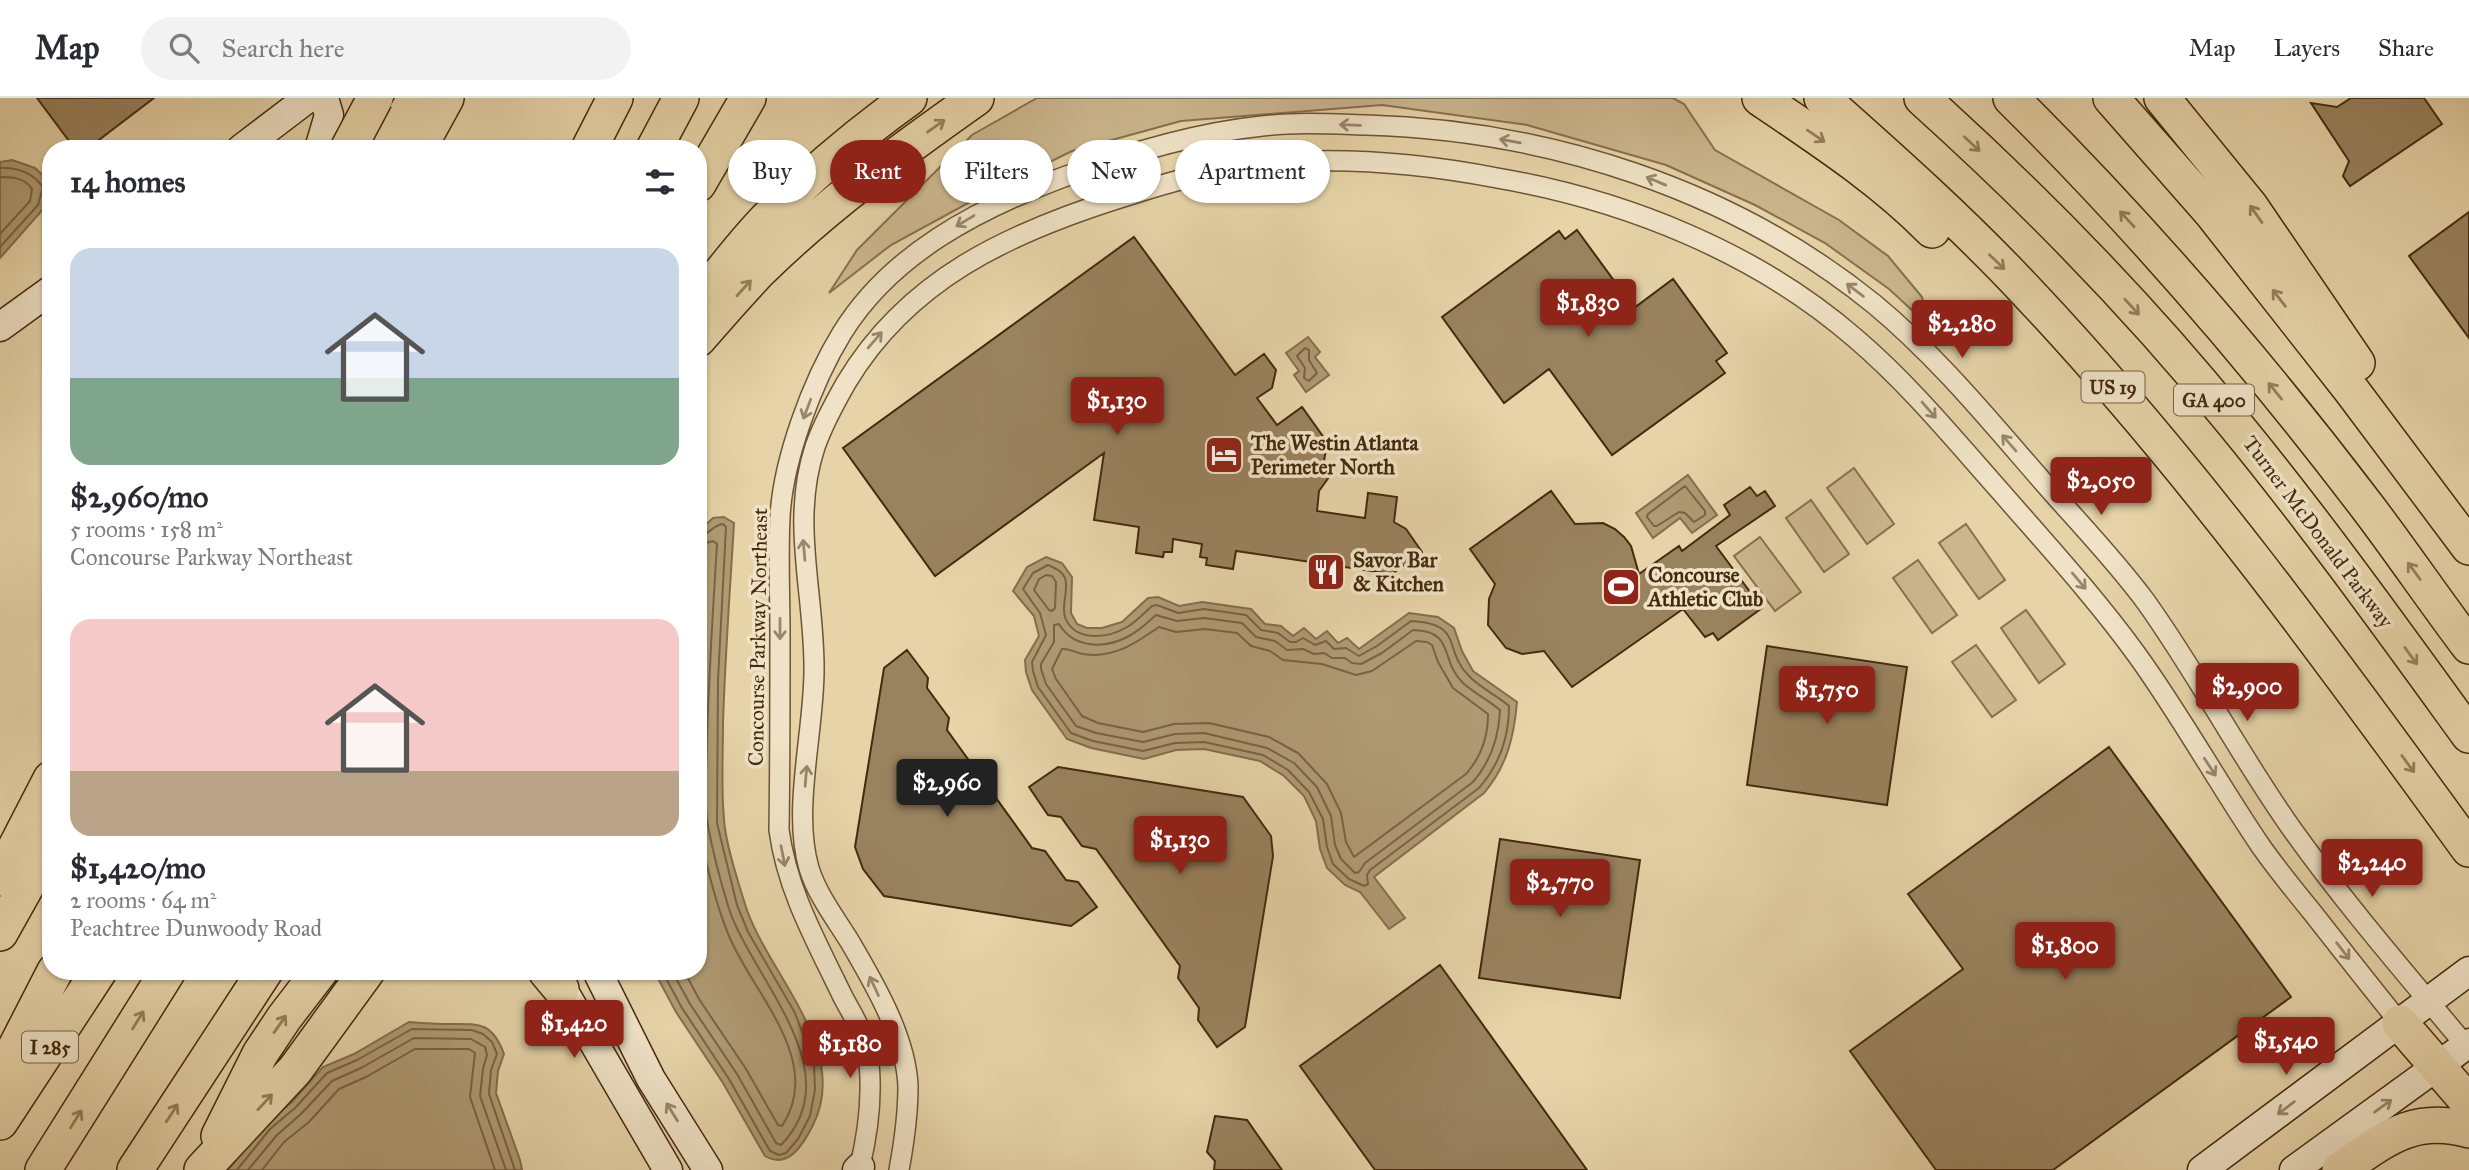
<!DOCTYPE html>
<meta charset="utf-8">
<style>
:root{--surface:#fff;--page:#f2f2f3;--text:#2b2b33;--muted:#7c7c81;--line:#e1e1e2;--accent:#8f2418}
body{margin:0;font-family:"IM FELL Great Primer",serif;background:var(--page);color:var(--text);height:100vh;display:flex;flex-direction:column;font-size:26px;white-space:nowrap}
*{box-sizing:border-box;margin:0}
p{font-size:23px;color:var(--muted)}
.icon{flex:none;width:38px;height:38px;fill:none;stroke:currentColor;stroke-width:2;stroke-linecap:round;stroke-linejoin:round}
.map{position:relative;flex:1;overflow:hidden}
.drawer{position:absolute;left:42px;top:42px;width:665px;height:840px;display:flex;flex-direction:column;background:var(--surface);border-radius:28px;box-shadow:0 2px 5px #0004}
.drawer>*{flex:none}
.guide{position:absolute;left:728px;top:42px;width:665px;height:63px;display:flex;gap:14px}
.price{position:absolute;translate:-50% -60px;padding:0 16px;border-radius:7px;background:var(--accent);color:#fff;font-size:23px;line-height:46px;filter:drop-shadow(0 2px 4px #0008)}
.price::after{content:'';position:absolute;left:50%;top:42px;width:21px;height:16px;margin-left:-10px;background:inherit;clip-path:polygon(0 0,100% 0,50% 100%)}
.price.selected{background:#222;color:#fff}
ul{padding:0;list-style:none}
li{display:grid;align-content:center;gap:14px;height:371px;padding:0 28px}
li span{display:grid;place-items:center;height:217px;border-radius:21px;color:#555}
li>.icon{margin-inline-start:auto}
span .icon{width:126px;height:126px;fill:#fffc;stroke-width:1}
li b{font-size:30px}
h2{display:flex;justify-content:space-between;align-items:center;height:84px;padding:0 28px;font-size:30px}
.chip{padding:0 24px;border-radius:32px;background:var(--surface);box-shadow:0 2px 5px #0004;font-size:24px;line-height:63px}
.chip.selected{background:var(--accent);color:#fff}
header{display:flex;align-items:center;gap:42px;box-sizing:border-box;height:98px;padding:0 35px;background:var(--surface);border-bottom:2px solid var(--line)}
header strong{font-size:33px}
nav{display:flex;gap:38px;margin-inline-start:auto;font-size:24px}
.search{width:490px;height:63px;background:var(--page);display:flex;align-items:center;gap:18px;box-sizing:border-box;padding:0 24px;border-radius:38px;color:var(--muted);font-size:26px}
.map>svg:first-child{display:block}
.green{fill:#cbb68e;stroke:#88704e;stroke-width:2}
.water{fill:#af9a74;stroke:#856d4b;stroke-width:2}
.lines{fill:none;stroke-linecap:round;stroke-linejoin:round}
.shore{stroke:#7a6241;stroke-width:2}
.building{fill:#99825e;stroke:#452a0e;stroke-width:2}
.street-casing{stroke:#6d5434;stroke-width:22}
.secondary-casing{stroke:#452a0e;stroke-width:31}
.highway-casing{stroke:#452a0e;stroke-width:38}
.street{stroke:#efe2c6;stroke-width:19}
.secondary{stroke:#efe2c6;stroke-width:28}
.highway{stroke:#e6d3a8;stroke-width:35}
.highway-bridge-casing{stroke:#452a0e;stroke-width:38;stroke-linecap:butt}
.highway-bridge{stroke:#e6d3a8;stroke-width:35}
.oneway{stroke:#9a866a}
.oneway2{stroke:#967e5b}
.labels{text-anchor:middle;stroke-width:7;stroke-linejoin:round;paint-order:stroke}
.shield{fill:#efe2c6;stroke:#786145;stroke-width:2}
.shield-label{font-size:19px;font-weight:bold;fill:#452a0e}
.poi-label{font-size:21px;font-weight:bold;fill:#452a0e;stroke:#efe2c6;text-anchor:start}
.street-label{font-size:21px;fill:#452a0e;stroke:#efe2c6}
</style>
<header>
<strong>Map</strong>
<div class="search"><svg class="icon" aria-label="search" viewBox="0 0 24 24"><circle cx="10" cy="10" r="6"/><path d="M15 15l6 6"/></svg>Search here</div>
<nav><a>Map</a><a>Layers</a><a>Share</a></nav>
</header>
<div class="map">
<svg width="2469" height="1072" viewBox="0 0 2469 1072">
<rect width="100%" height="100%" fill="#e6d3a8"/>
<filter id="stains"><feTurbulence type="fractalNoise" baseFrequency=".00286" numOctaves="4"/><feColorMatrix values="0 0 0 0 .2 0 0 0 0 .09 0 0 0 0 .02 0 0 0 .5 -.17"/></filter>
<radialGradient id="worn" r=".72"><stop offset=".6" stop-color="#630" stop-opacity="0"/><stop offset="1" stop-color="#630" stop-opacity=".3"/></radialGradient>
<path class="green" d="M1037,0H1673L1684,6L1715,52L1839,122L1888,158L1922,199L1928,227L1889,191L1825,145L1755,107L1666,67L1527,27L1382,7L1181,23L1072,53L981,98L891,147L829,195L857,152L972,37Z
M1854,370L1894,426L1867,446L1827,390Z
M1811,402L1849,456L1824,474L1786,420Z
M1966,426L2005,482L1979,501L1939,445Z
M1760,439L1801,494L1775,513L1734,458Z
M1918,462L1957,517L1932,535L1893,480Z
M2026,512L2065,566L2039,585L2001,530Z
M1976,547L2016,602L1992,619L1952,564Z"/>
<path class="water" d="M12,62L35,70L50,84L45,109L0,160V64Z
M1308,239L1320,254L1315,259L1329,277L1306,294L1294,277L1299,273L1286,255Z
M1688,377L1717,417L1692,435L1680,420L1653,440L1636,415Z
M724,419L734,425C730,492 725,559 723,626C723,657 721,690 724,721C725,744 737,780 744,803C764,873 852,950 813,1027C804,1045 789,1072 765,1058L723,985L676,914L654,873H698V434L713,420Z
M1046,459L1062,465L1072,479L1071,515L1077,526L1087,530H1102L1122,524L1148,500L1158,499L1179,508L1202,504L1251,511L1265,526L1281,528L1293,538L1304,530L1316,541L1327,533L1338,545L1347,540L1359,551L1409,515L1438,519L1454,530L1462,553L1473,573L1517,604C1514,639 1507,668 1484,695L1374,779L1405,820L1389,831L1360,794L1345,787L1327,770L1320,751L1316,723L1304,698L1284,678L1260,663L1204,651L1176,652L1144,661L1091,650L1067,641L1032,592L1026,574L1025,562L1039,538L1034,518L1013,493L1027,469Z
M409,924C422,925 435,926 448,926C478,926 492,923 504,956L498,973L496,995L520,1062L522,1072H228L265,1026L291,1005L323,969L354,956Z"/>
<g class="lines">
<path class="shore" d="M0,70C18,69 32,74 43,89L38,107L0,149
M0,79C13,79 25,80 32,91L30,103L0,136
M1305,250L1309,252V262L1317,275L1309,283L1304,280L1305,270L1297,258Z
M1685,388L1705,413V417L1694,424L1685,415L1679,414L1657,428H1654L1647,419L1648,416Z
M698,458H703L705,461L698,585
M1048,467C1055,470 1062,473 1065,480C1069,492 1061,507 1065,519C1074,544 1107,541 1127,529C1136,524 1144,515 1152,508L1157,507L1178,515L1204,511L1246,517L1261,532L1278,535L1290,544H1296L1303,540L1315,547L1326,543L1334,551L1346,550L1359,558L1377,548L1411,523C1465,526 1442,551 1469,578C1480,590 1497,597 1509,608C1509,638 1499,667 1479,690L1370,772L1367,777L1368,786L1364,788L1349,781L1333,766L1327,749L1323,721L1309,694L1288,672L1263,657L1204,644L1175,645L1143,653L1093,643L1071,635L1038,589L1033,573L1032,564L1046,537L1040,515L1023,491L1033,475Z
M1046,477L1052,478L1056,484L1055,510L1052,513L1049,512L1034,492L1039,481Z
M1156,517L1177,523L1204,520L1242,525L1256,539L1275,543L1287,552L1303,551L1314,556L1324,555L1332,560H1345L1352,565L1361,566L1382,555L1413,532C1456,533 1439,562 1463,585C1474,595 1488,602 1500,612C1499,638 1491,663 1473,684L1365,765L1359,774L1355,775L1341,761L1335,747L1331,718L1317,689L1294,665L1267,650L1204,635L1175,636L1143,644L1096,635L1076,628L1046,586L1041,571V566L1054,544V527L1059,526C1074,551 1105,551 1129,538C1139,533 1148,524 1156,517Z
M1159,529L1176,534L1205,531L1237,535L1251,548L1270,553L1283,562L1322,566L1356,577L1372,573L1416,543L1427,544L1432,547L1438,564L1453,590L1488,616C1488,639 1481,659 1466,676L1354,759L1346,744L1341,715L1327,686L1298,655L1269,639L1209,625L1174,626L1143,634L1098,625L1082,618L1056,581L1052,571L1062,551C1070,550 1075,555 1083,556C1113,561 1136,545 1159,529Z
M662,873L682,910L729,981L770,1053L779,1057L786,1055L798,1041L810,1018L815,992L814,966L795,915L748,834L737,807L717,725L718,582L726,429L723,426C712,427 709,438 698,438
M672,873L690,906L737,976L776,1045L781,1047C852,974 753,882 729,811C721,785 713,755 708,728C703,699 707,667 707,638C709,574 713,510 717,446L713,443L698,447
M684,873L699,901L746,971L778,1027L782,1028C825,963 753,896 729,838C715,804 707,767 698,731
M237,1072L270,1031L295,1010L327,975L357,962L412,931L472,932L483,936L492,944L497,956L491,972L489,996L515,1072
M248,1072L277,1037L301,1016L332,983L361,970L414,940L471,941L485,949L487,957L483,971L480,998L506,1072
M262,1072L284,1044L309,1024L339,991L366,979L415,951H469L475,955L470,999L495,1072"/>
</g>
<path class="building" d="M37,0H154L87,51H75Z
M2351,0H2424L2442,26L2350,88L2343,78L2349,63L2311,5L2337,9Z
M2469,114V240L2409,158Z
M1577,132L1634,210L1673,181L1727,255L1716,263L1725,275L1612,357L1549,271L1504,305L1442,219L1559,133L1565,141Z
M1134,139L1235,277L1264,256L1276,272L1272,290L1257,300L1277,327L1302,309L1327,344L1323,370L1329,379L1319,393L1317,413L1365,420L1368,395L1397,399L1394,424L1406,431L1422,454L1392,476L1236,453L1233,471L1206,467L1207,460L1200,459L1202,446L1173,441L1172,454H1164L1163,459L1136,455L1139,429L1094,422L1104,355L935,478L843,350Z
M1750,389L1757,398L1765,393L1775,408L1716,448L1762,510L1718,542L1713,535L1705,539L1683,511L1572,589L1544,553L1522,556L1506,550L1488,527L1489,501L1495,486L1470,451L1551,393L1575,426L1603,425L1615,431L1624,439L1631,448L1639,476L1679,448L1682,453L1730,417L1724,407Z
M1767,548L1907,569L1887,707L1747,687Z
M907,552L928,580L927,590L949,620L947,632L1032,750L1045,753L1066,782L1078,784L1097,809L1071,828L884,798L863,771L855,749L884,570Z
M2109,649L2291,899L2053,1072H1936L1850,953L1963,871L1908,796Z
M1058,669L1243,699L1271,738L1273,758L1245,929L1217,949L1198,922L1199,910L1178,880L1180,868L1096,751L1082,748L1061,719L1048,717L1029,689Z
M1500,741L1640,762L1620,900L1479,880Z
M1440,867L1587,1072H1375L1300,968Z
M1215,1018L1247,1022L1282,1072H1214L1215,1063L1207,1054Z"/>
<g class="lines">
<g class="street-casing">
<path id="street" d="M859,1072C869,1032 874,992 867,950C863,932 850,913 842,897C816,843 787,792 779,732C780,667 780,602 780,537C780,498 778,458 780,419C783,362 812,284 842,235C891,156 976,112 1061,80C1125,56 1194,35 1262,28C1297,24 1332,26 1366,27C1548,32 1732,91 1874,206C1938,259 1990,323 2044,385C2078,424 2115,462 2146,504C2199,578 2241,660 2294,734C2347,808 2408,878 2466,948
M899,1072C904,1045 908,1015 908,988C906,939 874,885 850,844C836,821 817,797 809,770C792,713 814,633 814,573C815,497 790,424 815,349C823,326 834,306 846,285C908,181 1009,135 1120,100C1169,84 1221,69 1272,65C1347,59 1424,66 1497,80C1625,102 1756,154 1855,240C1909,286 1954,341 2001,394C2047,447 2095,499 2137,557C2181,618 2218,685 2260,747C2276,770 2294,792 2312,814C2341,851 2370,888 2400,925"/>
</g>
<g class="secondary-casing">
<path id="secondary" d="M241,51L308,0
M319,51L329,17L324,0
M0,229L51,192
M552,873L668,1072
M597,873L651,981L708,1072
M857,1072L860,1069
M2202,1072L2469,873
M2294,1072L2469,945"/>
</g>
<g class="highway-casing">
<path id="highway" d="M1760,0C1819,40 1882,81 1932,132
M1822,0C1893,63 1965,127 2029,196C2191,368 2330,560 2469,751
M1922,0C2033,100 2139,208 2233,324C2316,425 2392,531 2469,637
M2011,0C2140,128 2259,266 2369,411C2403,456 2435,503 2469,548
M2111,0L2212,115L2352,293L2469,449
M2162,0L2250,108L2357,265
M387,51L415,0
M418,51L446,0
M589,51L615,0
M654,51L681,0
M698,86L748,0
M698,204C720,176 742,147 767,121C810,77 859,36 909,0
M698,241C718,218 738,195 759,173C825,108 901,53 976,0
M0,780L51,681
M0,835L51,744
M546,873L561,891
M2400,925L2469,1005
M0,980L55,873
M0,1024L99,873
M219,1038L260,956L284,920L320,873
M43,1072L168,873
M135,1072L265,873
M202,1072L295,972L367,873
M2340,1072C2384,1042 2413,1016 2469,1032"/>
</g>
<use href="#street" class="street"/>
<use href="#secondary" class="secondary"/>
<use href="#highway" class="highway"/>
<g class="highway-bridge-casing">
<path id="highway-bridge" d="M348,51L375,0"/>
</g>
<use href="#highway-bridge" class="highway-bridge"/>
</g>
<defs><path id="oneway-shaft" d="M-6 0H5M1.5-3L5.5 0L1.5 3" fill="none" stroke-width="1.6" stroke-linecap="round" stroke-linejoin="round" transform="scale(1.75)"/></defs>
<g class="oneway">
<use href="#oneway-shaft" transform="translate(1350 27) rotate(-178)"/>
<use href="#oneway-shaft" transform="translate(1510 43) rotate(-170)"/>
<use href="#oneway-shaft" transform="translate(1656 83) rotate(-157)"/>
<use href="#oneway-shaft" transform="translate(965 123) rotate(149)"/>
<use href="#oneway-shaft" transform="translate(1855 192) rotate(-143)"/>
<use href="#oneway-shaft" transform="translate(875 242) rotate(-49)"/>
<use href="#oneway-shaft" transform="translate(807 311) rotate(111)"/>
<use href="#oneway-shaft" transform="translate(1929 312) rotate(49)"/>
<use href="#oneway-shaft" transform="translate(2009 345) rotate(-131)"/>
<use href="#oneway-shaft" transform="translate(804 452) rotate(-95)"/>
<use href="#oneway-shaft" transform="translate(2079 483) rotate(50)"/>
<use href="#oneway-shaft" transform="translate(780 531) rotate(90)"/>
<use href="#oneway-shaft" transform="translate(2210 669) rotate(57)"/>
<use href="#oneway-shaft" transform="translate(806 678) rotate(-85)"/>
<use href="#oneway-shaft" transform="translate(783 758) rotate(79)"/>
<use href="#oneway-shaft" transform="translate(2343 853) rotate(52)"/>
<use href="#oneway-shaft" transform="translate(874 888) rotate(-115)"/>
<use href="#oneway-shaft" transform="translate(2383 1008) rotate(-36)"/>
<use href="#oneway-shaft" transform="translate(2286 1010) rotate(143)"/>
<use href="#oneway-shaft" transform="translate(672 1014) rotate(-122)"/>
</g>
<g class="oneway2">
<use href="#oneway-shaft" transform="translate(936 28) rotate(-35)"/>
<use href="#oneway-shaft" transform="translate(1816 38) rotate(34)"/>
<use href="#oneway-shaft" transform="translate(1972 46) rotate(43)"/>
<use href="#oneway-shaft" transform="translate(2256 116) rotate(-125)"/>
<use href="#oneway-shaft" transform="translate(2127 121) rotate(-133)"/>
<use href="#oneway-shaft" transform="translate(1997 164) rotate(44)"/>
<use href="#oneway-shaft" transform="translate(744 190) rotate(-48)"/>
<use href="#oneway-shaft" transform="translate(2279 200) rotate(-128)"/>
<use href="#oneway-shaft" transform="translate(2132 209) rotate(47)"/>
<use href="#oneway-shaft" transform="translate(2275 293) rotate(-129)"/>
<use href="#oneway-shaft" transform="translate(2414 473) rotate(-126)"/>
<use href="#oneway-shaft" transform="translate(2411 558) rotate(54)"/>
<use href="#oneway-shaft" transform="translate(2408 666) rotate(54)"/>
<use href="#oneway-shaft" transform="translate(138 922) rotate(-58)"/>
<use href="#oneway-shaft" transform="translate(280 926) rotate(-55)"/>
<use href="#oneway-shaft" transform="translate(265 1004) rotate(-47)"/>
<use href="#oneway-shaft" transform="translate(172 1015) rotate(-57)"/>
<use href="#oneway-shaft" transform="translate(76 1021) rotate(-58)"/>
</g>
<defs>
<g id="hotel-square" transform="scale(2.0125)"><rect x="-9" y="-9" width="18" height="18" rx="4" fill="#8f2418" stroke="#efe2c6"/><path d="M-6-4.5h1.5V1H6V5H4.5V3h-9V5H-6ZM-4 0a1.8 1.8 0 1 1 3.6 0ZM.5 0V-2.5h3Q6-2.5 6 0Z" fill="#fff"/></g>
<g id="restaurant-square" transform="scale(2.0125)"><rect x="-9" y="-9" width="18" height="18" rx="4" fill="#8f2418" stroke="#efe2c6"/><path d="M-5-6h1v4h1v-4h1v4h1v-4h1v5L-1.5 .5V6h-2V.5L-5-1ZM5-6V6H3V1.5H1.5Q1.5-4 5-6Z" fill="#fff"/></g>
<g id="stadium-square" transform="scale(2.0125)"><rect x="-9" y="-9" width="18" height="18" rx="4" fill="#8f2418" stroke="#efe2c6"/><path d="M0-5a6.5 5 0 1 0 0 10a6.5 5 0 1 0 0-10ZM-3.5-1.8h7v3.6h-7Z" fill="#fff"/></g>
</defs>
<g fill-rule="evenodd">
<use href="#hotel-square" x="1224" y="357"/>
<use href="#restaurant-square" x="1326" y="474"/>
<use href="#stadium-square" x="1621" y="489"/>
</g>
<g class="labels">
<g class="shield">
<rect x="2081.5" y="273.5" width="63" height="31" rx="5"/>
<rect x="2174" y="286.5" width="80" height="31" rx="5"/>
<rect x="22" y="933.5" width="56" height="31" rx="5"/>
</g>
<g class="shield-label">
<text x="2113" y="296">US 19</text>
<text x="2214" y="309">GA 400</text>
<text x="50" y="956">I 285</text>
</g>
<g class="poi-label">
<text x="1251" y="352">The Westin Atlanta<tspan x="1251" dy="24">Perimeter North</tspan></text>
<text x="1353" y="469">Savor Bar<tspan x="1353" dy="24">&amp; Kitchen</tspan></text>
<text x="1648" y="484">Concourse<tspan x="1648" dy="24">Athletic Club</tspan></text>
</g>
<g class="street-label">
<text transform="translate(2318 434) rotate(53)" y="7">Turner McDonald Parkway</text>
<text transform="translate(758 539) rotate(-89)" y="7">Concourse Parkway Northeast</text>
</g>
</g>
<rect width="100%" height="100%" filter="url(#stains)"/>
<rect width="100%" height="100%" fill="url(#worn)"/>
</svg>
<b class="price" style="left:1588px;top:241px">$1,830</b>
<b class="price" style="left:1962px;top:262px">$2,280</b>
<b class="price" style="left:1117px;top:339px">$1,130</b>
<b class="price" style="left:2101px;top:419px">$2,050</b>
<b class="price" style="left:2247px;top:625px">$2,900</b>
<b class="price" style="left:1827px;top:628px">$1,750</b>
<b class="price selected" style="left:947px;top:721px">$2,960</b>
<b class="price" style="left:1180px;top:778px">$1,130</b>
<b class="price" style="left:2372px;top:801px">$2,240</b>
<b class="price" style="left:1560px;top:821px">$2,770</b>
<b class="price" style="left:2065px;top:884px">$1,800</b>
<b class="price" style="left:574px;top:962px">$1,420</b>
<b class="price" style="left:2286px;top:979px">$1,540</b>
<b class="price" style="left:850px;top:982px">$1,180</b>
<div class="guide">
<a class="chip">Buy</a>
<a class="chip selected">Rent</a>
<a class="chip">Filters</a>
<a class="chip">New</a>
<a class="chip">Apartment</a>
</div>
<section class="drawer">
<h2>14 homes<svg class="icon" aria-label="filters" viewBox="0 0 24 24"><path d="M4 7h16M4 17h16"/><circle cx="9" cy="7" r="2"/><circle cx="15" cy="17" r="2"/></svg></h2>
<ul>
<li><span style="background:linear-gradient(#c9d6e8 60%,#7fa58c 0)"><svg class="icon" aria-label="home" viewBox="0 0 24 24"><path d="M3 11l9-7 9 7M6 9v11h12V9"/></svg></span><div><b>$2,960/mo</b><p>5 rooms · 158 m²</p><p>Concourse Parkway Northeast</p></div></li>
<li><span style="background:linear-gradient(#f6c9c9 70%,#b9a48a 0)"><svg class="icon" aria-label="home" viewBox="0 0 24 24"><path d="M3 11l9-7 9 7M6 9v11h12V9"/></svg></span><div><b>$1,420/mo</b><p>2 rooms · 64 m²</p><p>Peachtree Dunwoody Road</p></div></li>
</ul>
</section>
</div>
